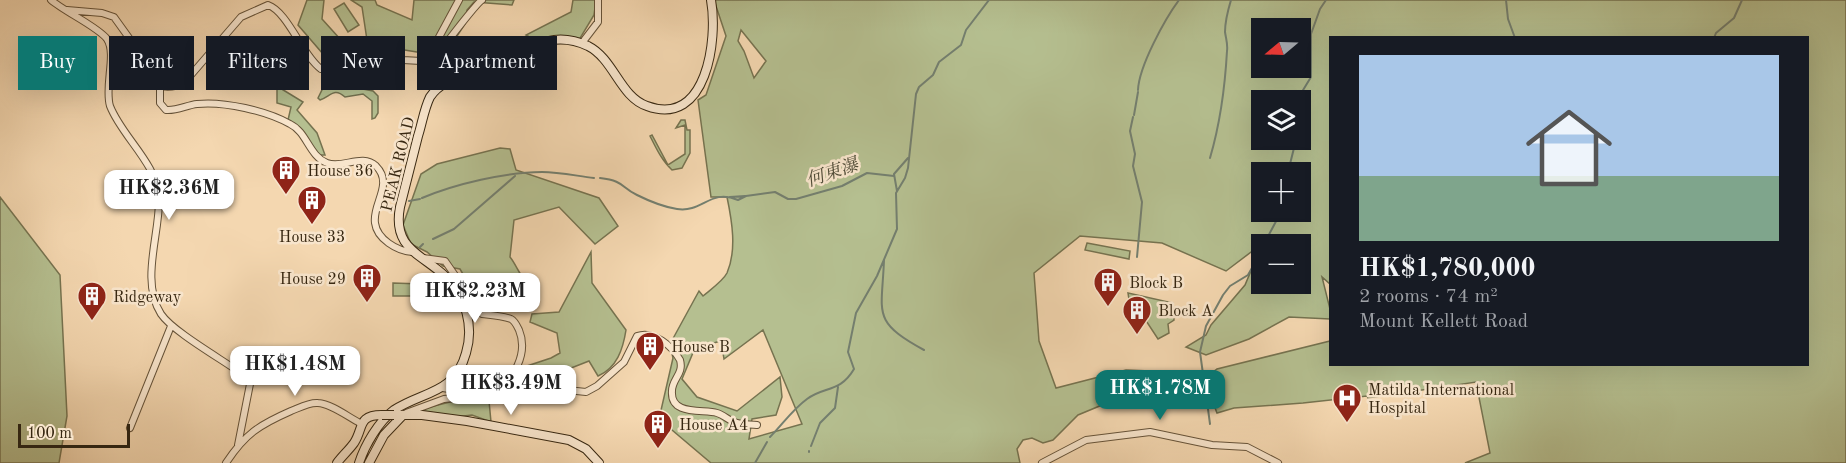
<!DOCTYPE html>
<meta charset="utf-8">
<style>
:root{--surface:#171b24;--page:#20242c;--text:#f1f3f6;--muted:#9ea1a6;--line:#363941;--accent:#0f766e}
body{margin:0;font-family:"Old Standard TT","Noto Serif TC",serif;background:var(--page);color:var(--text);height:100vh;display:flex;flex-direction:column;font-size:22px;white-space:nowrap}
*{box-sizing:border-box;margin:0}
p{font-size:20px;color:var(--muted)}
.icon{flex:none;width:33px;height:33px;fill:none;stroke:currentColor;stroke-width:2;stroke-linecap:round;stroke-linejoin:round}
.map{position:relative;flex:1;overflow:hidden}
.sheet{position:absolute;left:1329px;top:36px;width:480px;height:330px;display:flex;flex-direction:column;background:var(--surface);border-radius:0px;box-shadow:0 6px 24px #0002}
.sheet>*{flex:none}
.guide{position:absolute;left:18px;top:36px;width:570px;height:54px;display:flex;gap:12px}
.needle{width:39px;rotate:251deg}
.fabs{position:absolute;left:1251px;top:18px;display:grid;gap:12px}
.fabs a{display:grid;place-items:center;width:60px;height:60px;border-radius:0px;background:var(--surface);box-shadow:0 6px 24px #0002;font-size:30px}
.scale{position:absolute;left:18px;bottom:15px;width:112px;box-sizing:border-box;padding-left:6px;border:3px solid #372711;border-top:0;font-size:16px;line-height:21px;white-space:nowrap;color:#372711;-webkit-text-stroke:4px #f8e5cc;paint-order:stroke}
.price{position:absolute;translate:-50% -51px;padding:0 14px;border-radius:12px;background:#fff;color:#222;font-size:20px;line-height:39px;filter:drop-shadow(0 2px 3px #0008)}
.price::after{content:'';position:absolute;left:50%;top:36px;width:18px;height:14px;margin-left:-9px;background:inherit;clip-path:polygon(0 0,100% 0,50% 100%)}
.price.active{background:var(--accent);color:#fff}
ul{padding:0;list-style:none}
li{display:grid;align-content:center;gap:12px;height:318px;padding:0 30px}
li+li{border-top:2px solid var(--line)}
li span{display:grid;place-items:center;height:186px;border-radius:0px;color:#555}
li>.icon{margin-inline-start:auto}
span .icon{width:108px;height:108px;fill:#fffc;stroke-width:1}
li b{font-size:26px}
.chip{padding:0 21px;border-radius:0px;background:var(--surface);box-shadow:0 6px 24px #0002;font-size:21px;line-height:54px}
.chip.active{background:var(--accent);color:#fff}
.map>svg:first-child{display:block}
.green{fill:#b5bf90;stroke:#767350;stroke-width:1.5;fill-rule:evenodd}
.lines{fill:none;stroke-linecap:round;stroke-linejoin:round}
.stream{stroke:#747f6f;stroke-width:2}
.street-casing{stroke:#665339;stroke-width:8}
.secondary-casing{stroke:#372711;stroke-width:10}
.street{stroke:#f8e5cc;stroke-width:6}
.secondary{stroke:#f8e5cc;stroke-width:8}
.secondary-bridge-casing{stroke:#372711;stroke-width:10;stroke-linecap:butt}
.secondary-bridge{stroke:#f8e5cc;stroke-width:8}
.labels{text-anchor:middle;stroke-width:5;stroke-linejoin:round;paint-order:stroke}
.street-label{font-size:16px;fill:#372711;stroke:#f8e5cc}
.poi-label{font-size:16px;fill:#372711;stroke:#f8e5cc;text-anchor:start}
.water-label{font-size:18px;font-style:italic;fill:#504c38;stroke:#f8e5cc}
</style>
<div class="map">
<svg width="1846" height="463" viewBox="0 0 1846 463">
<rect width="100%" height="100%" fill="#f4d7b0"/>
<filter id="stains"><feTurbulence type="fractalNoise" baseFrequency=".00333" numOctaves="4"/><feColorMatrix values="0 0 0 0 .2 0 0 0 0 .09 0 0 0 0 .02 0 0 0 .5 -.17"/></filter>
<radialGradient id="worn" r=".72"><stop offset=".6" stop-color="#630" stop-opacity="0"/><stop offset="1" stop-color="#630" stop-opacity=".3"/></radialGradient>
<path class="green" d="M307,0H324L322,19L341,40L355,43L363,52L323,54L298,25Z
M351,0H375L377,5L412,20L414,0H514L512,5L474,2L467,10L465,24L438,65L423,53L386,47L367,40L362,7Z
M573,0H596L594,15L579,40L536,41L526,35L571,12Z
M714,0H1846V463H1465L1490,453L1476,382L1368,398L1367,396L1303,403L1234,408L1217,413L1204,379L1217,369L1330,341V364H1808V38H1330V284L1322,277L1330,309V319L1289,317L1249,339L1206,355L1186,347L1206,335L1211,325L1245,285L1261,247L1262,284H1300V244L1263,243L1226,271L1162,243L1080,236L1034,273L1039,341L1056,388L1126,370L1150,371L1153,377L1150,381L1127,389L1102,405L1078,415L1053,440L1043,443L1032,438L1023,440L1017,449L1020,463H711L659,419L673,358L670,344L699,291L703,296C710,290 723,281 727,273C737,250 732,221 727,197H711L698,100L706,95L726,36ZM1262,28H1300V68H1262ZM741,30L766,61L754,78L744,51L738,41ZM1262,100H1300V140H1262ZM1262,172H1300V212H1262ZM763,330L802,424L749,439L752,419L776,415L782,397L780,377L737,411L697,397L682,379L695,348L721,341L724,359Z
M344,3L359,25L348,32L334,9Z
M365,60L372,64C363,68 353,65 346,72L345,80L348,86L373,91L378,96V113L375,118L372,119V101L363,94L345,97C334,87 331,96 320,100L318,98C329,74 339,63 365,60Z
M280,88L303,102L297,110L317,133L325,155H318L288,120L291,107L277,103V89Z
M681,120H685L687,130H690V153L682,168L672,170C662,161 656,148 650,136L652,135L668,165L685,154V125L676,128Z
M500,148L510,149L516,170L599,198L618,226L595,244L559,207L514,220L510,257C518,267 519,277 530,284L523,307H482L460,269L443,266L427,252L411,244L403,225L421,174L437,164Z
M0,197L60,275L67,416L59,463H0Z
M1087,243L1130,251L1129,259L1085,250Z
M591,252L592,283L626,330C623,349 617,368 598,376L589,361L566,370L569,387L543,390L508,389L489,401L491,422L472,415L455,417L418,410L450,402L474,400L479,386L494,388L527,366L551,358L560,353L557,333L530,322L532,314L559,312Z
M393,283L420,284V296H393Z
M1128,293L1173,303L1174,320L1168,324L1169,333L1158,339L1143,316L1130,306Z"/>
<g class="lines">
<path class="stream" d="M1506,0L1508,19L1515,38
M1714,38L1716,33L1734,18L1742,0
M1138,90C1139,66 1165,19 1179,0
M1297,100L1311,77V34L1320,9L1326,0
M1134,115L1138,92
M1133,117L1130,131L1135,154L1133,166L1142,202L1137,257
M1210,158C1220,124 1225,87 1227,51C1228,44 1226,39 1225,32C1225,21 1228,10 1231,0
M1288,172L1296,140
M600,178C625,181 620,187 637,195C649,201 664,207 677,209C703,213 710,188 738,200L746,196L775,192L788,199H796L842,186L867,173L894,176
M897,191L894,174L908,158
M730,197L745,196
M422,198C455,184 506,172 542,172C559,172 577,176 594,178
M409,201L420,199
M433,239L454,229L515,176
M1264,244L1281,212
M420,247L423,244
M884,260C882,314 871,321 924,350
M1203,374L1200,352L1206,326L1223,295L1230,286L1248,275L1262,250
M1204,379L1210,424
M770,437C783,424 792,410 807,399C824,386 840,393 854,369L848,352L856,313L877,276L897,229L896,193L905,178L908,168L916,94L919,87L933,75L939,62L961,45L966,30L989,0
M811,446L820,423L835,408L838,387
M809,452V451
M755,463L767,442"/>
<g class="street-casing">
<path id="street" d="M51,0C65,12 98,27 107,39C117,54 104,86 110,106C122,137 157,163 159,198C160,234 140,281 161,314C173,332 225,361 245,376L250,384L238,445
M67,10L102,13L114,17L137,49L144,77C154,88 171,89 184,83L241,17L268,5C288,12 302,55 321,69L333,70L351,60L386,51L403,60L421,61L435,91
M582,43L598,22V0
M426,71L431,52L459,0
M160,86V103L166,110C177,111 187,105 197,104C224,101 267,111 290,124C307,132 309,156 327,163C343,169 362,153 376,166C394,184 372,204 375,223C377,239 397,251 412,252
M435,90C434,81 431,70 434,61C437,54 476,4 482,0
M504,386L539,387L586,392L597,386L624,362L637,336C654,330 672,346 680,360C684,374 672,379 672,391C670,416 703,409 717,413C724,415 728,420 734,422C741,425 750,424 757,425
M442,388L472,392
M406,413L444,399L495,394C513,379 529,354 519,330C517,326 515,321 511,319C502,316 491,315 482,314L445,261L423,258
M130,428L171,326
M226,463C245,434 259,425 291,411C299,408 309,402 318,403C332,404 348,417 360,423
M1042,463L1086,440L1150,432L1212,445L1247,447L1278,463"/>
</g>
<g class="secondary-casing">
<path id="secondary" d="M394,415H422L467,421L569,440L586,449L599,463
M337,463C342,456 349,450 354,443C364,428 357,415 382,415
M359,463C365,445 378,422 394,410C423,391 455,394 466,353C474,327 466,297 446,277C422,254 392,249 400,207C406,183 412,160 418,136C422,124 424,109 430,97C434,91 440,86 447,82C460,75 476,73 490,67C509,59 527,45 548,41C561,38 575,40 588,46C614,59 620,97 647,106C707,128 718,39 711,0
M369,463L384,435L403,415"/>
</g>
<use href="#street" class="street"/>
<use href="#secondary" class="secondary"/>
<g class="secondary-bridge-casing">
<path id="secondary-bridge" d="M382,415H394"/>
</g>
<use href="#secondary-bridge" class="secondary-bridge"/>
</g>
<defs>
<g id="building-pin" transform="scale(1.5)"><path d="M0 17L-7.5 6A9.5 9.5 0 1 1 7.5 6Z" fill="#8f2418" stroke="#f8e5cc"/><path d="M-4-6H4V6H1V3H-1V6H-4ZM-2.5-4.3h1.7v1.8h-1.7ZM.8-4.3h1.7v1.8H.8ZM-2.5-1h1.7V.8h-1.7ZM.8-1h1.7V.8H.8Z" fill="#fff"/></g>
<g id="hospital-pin" transform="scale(1.5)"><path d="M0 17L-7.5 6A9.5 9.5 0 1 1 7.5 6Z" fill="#8f2418" stroke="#f8e5cc"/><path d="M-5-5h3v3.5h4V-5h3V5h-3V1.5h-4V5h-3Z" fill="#fff"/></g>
</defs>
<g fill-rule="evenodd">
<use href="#building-pin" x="286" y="170"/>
<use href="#building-pin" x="312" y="200"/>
<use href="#building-pin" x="367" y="278"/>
<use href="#building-pin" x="1108" y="282"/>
<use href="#building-pin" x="92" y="296"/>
<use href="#building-pin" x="1137" y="310"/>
<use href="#building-pin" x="650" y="346"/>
<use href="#hospital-pin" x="1347" y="398"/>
<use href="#building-pin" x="658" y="424"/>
</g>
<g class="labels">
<g class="street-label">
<text transform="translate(397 164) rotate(-76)" y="6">PEAK ROAD</text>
</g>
<g class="poi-label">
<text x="307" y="176">House 36</text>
<text x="312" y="242" text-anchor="middle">House 33</text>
<text x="346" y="284" text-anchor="end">House 29</text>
<text x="1129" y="288">Block B</text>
<text x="113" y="302">Ridgeway</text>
<text x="1158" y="316">Block A</text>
<text x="671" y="352">House B</text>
<text x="1368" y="395">Matilda International<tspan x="1368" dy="18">Hospital</tspan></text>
<text x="679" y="430">House A4</text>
</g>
<g class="water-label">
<text transform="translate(832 172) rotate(-19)" y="6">何東瀑</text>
</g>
</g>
<rect width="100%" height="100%" filter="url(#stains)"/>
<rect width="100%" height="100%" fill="url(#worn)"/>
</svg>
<div class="fabs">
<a><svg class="needle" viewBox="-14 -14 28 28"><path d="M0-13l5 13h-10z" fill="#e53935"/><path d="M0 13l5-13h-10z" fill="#9ea1a6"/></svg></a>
<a><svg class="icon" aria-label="layers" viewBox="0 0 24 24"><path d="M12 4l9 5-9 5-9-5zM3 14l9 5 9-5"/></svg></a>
<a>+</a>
<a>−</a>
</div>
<div class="scale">100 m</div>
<b class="price" style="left:169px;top:221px">HK$2.36M</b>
<b class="price" style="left:475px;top:324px">HK$2.23M</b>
<b class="price" style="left:295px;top:397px">HK$1.48M</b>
<b class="price" style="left:511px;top:416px">HK$3.49M</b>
<b class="price active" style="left:1160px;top:421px">HK$1.78M</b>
<div class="guide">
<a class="chip active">Buy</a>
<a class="chip">Rent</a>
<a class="chip">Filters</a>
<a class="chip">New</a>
<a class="chip">Apartment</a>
</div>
<section class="sheet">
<ul>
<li><span style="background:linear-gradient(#a9c7e8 65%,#7fa58c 0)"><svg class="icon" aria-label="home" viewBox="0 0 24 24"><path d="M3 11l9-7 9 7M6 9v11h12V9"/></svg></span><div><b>HK$1,780,000</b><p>2 rooms · 74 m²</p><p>Mount Kellett Road</p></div></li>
</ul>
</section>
</div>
